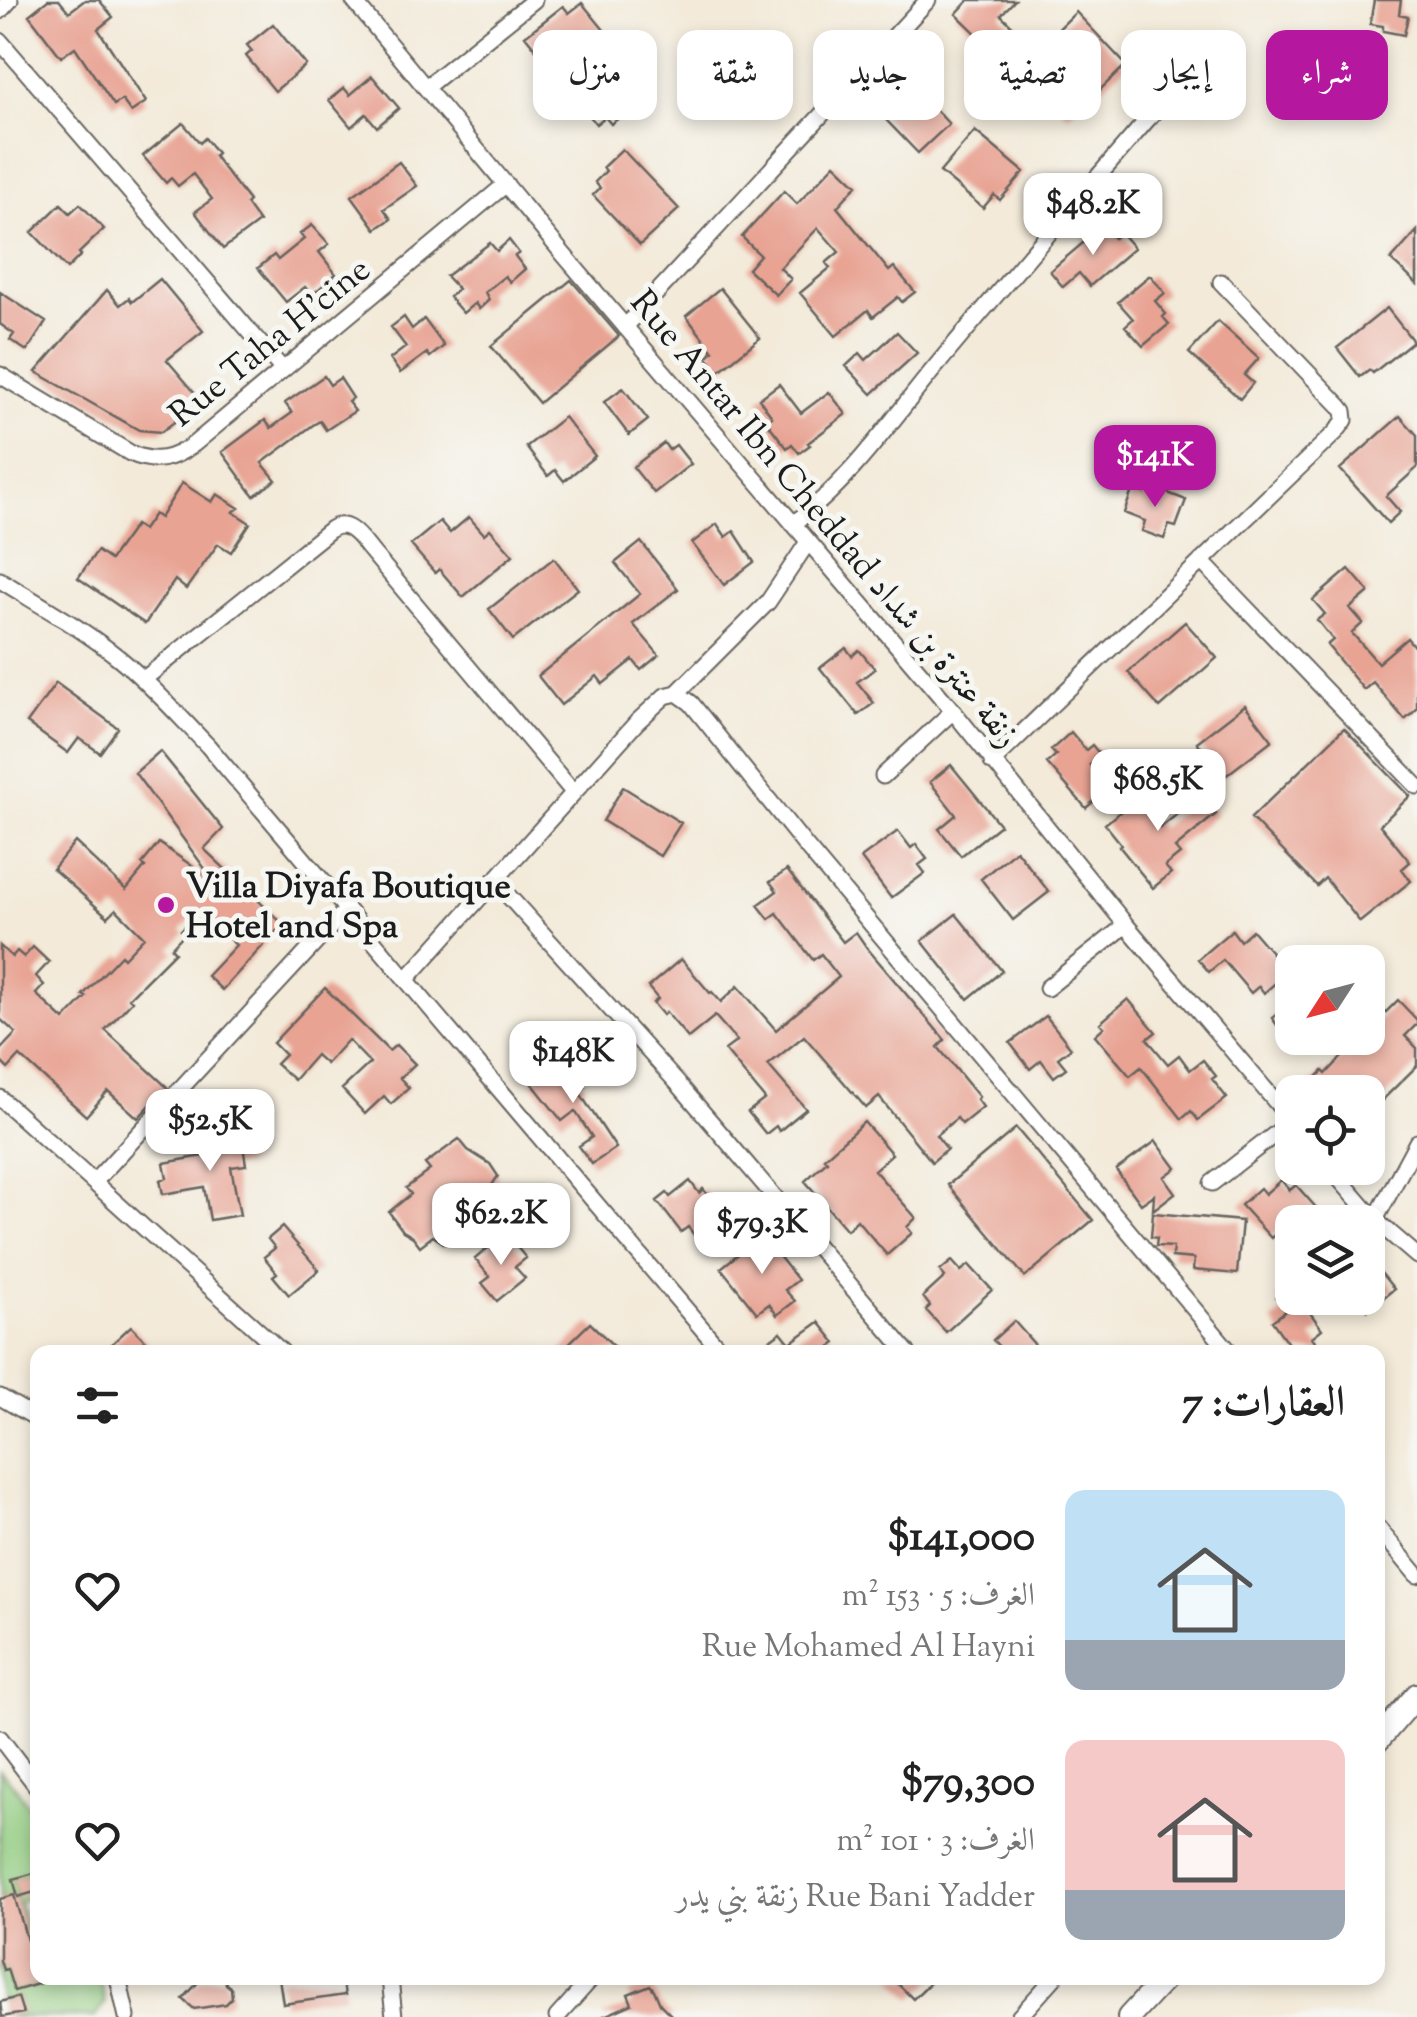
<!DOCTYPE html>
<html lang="ar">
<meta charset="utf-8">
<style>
:root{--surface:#fff;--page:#f6f6f6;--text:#222;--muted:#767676;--accent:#b5179e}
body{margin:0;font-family:"Sorts Mill Goudy",Amiri,serif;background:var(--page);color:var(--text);direction:rtl;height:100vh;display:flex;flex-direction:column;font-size:38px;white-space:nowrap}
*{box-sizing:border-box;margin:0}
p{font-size:32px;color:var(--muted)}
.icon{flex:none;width:55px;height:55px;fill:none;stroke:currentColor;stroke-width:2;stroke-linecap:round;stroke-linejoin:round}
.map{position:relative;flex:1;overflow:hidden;direction:ltr}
.panel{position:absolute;left:30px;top:1345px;width:1355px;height:640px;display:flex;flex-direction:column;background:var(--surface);border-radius:20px;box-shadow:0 5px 15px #0003;direction:rtl}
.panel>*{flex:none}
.banner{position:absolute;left:30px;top:30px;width:1358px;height:90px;direction:rtl;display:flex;gap:20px}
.needle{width:65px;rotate:234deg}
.fabs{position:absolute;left:1275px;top:945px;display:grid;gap:20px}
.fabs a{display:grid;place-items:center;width:110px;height:110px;border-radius:20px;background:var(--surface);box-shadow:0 5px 15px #0003;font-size:50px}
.price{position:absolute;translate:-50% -85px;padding:0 22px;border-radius:20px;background:#fff;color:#222;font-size:32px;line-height:65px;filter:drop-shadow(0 2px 5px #0008)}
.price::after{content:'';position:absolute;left:50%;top:60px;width:30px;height:22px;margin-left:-15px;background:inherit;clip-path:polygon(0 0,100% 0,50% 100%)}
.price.current{background:var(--accent);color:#fff}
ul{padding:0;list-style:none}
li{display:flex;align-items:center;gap:30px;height:250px;padding:0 40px}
li span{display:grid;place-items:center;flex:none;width:280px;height:200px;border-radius:20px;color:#555}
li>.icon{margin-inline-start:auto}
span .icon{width:120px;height:120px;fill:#fffc;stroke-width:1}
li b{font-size:42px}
h2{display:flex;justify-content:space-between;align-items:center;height:120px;padding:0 40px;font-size:42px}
.pill{padding:0 35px;border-radius:20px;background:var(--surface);box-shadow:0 5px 15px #0003;font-size:35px;line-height:90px}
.pill.current{background:var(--accent);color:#fff}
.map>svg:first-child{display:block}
.green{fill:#92cc81;stroke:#57744e;stroke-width:2.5}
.building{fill:#e8a393}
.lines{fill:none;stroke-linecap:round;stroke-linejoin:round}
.street-casing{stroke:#67645e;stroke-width:19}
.primary-casing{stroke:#67645e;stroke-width:26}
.street{stroke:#fff;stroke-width:15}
.primary{stroke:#fff;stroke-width:22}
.poi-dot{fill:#b5179e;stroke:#f6f6f2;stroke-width:4}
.labels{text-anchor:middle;stroke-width:10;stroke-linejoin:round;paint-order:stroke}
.street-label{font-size:35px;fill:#1c1c1c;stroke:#f6f6f2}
.poi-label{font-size:35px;font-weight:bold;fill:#1c1c1c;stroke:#f6f6f2;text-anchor:start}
</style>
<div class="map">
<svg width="1417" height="2017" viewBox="0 0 1417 2017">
<rect width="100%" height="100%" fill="#f6f6f2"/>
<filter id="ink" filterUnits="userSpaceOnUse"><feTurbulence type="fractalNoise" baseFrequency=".01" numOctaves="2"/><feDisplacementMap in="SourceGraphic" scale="20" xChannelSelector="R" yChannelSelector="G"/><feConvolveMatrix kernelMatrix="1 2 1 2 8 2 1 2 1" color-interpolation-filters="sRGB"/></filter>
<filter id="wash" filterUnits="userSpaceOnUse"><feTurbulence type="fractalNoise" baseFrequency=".0048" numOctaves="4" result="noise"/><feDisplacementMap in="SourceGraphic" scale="40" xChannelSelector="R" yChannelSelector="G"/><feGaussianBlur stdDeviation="2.25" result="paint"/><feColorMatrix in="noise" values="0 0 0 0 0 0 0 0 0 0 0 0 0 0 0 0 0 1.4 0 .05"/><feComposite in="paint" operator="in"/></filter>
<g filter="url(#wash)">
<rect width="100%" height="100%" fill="#f3ead9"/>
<path class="green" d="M0,1770L18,1790L37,1820V1885L33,1873L13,1879L18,1896L37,1891V1900L36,1896L19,1902L28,1932L37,1929V1936L27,1940L14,1895L0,1899Z
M0,1960L3,1970L7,1969L14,1991L61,1978H100L105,2003L95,2017H7L22,2013L18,1997L0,2002Z"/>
<g id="blocks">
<path class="building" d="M48,0H59L69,12L85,0H99L113,17L98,29L146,102L131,112L122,100L114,105L75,47L61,57L29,15Z
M969,0H1015L1001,15L1037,50L1076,12L1126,65L1082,107L1079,104L1068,115L1056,103L1066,94L1047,73L1021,98L1011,88L1017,81L1007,71L1011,67L956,14Z
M1374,0H1401L1399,14L1408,16L1404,35L1383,31V26L1370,24Z
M582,3L604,30L596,36L627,74L616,84L627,98L621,102L628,111L611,124L605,117L596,124L525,36L563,6L569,13Z
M273,24L306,65L275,91L246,56L252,51L247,45Z
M910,68L926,85L919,92L949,124L918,153L864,97L882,80L889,87Z
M372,76L399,108L377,127L366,114L351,127L329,100L344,88L350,95Z
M183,123L200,143L205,138L217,153L214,156L249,201L246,204L259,222L223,249L195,212L212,199L193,174L178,186L171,178L166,183L143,156Z
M975,131L1024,172L1000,200L994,195L983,208L940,172Z
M622,149L679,209L640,245L593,195L600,188L595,182L606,171L603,167Z
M399,162L417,186L384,209L391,219L376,229L352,196Z
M835,164L857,185L837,207L889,271L894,267L915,292L902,302L898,297L873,317L868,310L836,336L800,293L830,268L826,263L839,252L818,228L780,268L791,279L776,295L748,269L760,255L742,237L784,191L797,204Z
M61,204L70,213L80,204L104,229L79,253L81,255L67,269L32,232Z
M312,225L329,244L319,252L336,274L312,295L305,287L286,302L258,268L274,255L278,260L304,239L300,234Z
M1103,226L1114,238L1121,233L1134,248L1090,286L1079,273L1063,287L1050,271Z
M1417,231V284L1391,260Z
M509,240L519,253L515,256L525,269L510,282L505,276L485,292L489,300L479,309L475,303L463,313L449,297L458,289L446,276L490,243L497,251Z
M1150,275L1165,293L1155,301L1166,314L1163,317L1169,324L1143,346L1125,326L1133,319L1118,302Z
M160,279L203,331L167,360L202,401L161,432L139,430L36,372L107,290L120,305L129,298L132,302Z
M571,280L619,336L539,403L491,346Z
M720,288L760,338L718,372L707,357L713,351L686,316Z
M0,292L46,322L27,351L10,340L14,334L0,324Z
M1387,308L1413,341L1373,373L1370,370L1360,377L1337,348Z
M404,317L412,329L424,319L444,346L430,357L427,353L400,373L390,359L406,347L391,327Z
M1218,321L1259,358L1244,375L1253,383L1240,399L1189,353Z
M897,332L917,353L872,394L846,366L860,353L866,360Z
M324,376L330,385L340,378L353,398L348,402L355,411L326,430L320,421L313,425L262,463L276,480L254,496L222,452L265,420L271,428L292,413L285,403Z
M779,384L801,413L829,392L846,414L808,443L810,445L799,453L792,444L787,448L766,421L772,417L759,399Z
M623,388L648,420L629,435L604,402Z
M1400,416L1417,435V468L1386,496L1400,512L1388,523L1340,469Z
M564,417L595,456L564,481L555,470L548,476L526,447Z
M664,443L669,450L676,445L691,464L654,493L633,467Z
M182,483L212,502L217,494L239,508L233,512L250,523L231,552L218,544L186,589L175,580L145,624L78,578L97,551L110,560L135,525L143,530L154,514L160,518Z
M1147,485L1186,500L1176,527L1169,525L1164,539L1142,531L1145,521L1124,513L1133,488L1144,493Z
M469,517L484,534L490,529L513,555L463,597L439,569L435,573L411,545L440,521L450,533Z
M717,524L726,537L734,531L754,562L724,585L692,543Z
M641,542L678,589L633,624L659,655L641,670L633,660L603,684L597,676L561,705L538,676L640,594L615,563Z
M554,558L578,589L513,640L489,609Z
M1349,569L1369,592L1350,608L1363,623L1352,633L1378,663L1407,638L1417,650V709L1405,720L1373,682L1364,690L1327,645L1333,640L1317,620L1325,614L1313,600Z
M1185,622L1217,658L1160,708L1128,672Z
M846,648L852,656L859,650L875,669L857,682L874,703L858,715L820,668Z
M56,683L118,728L100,753L79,738L68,753L27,723Z
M1245,705L1272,740L1224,777L1197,742Z
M1344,728L1410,796L1380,825L1410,862L1402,869L1411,881L1360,922L1325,878L1317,886L1251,818Z
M1071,732L1086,750L1092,745L1101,756L1090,765L1110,787L1086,808L1047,763L1056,755L1051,750Z
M160,751L223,829L204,849L283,924L222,990L207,976L236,945L199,911L181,930L185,933L171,948L175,952L129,998L132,1001L105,1030L167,1087L138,1118L108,1091L86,1116L20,1056L8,1069L0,1061V1050L16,1033L0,1019V946L12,957L17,951L24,957L33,947L49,962L36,976L44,985L36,994L64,1020L86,997L83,995L121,955L124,958L144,937L116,909L108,917L53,869L75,842L126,890L145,867L142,864L159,843L214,881L135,773Z
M951,765L1000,825L961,856L939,829L956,815L930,782Z
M623,787L681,823L660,856L603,821Z
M1195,788L1216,814L1175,848L1180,854L1165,866L1171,873L1153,888L1119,846L1121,844L1105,824L1136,799L1160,828L1181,811L1175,804Z
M898,831L911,848L916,844L927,859L919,865L925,873L891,898L861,858Z
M1016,850L1049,892L1013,920L981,879Z
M787,870L843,942L856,932L867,948L945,1040L938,1047L979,1097L977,1099L983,1107L962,1124L957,1118L936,1135L947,1149L932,1162L879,1097L866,1108L804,1036L768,1065L806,1109L779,1131L776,1126L766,1134L748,1112L765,1099L725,1050L737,1041L715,1016L688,1038L666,1012L663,1015L653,1003L658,999L648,987L681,959L710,993L712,992L721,1002L738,986L776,1030L839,977L821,954L813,960L777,913L769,919L758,905L777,891L770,882Z
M956,914L1002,971L968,999L922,941Z
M1232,930L1240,941L1252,930L1288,972L1264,993L1259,986L1251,993L1223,960L1209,972L1198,959Z
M325,988L389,1051L396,1045L415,1064L400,1078L409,1088L391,1104L384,1096L365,1114L342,1089L370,1063L348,1040L326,1064L316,1055L294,1080L276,1064L285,1055L273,1043Z
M1128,999L1156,1032L1147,1039L1168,1064L1179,1055L1190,1070L1203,1060L1216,1076L1212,1079L1227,1098L1198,1120L1191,1111L1182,1119L1141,1067L1130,1076L1095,1035L1104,1027L1100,1023Z
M1398,1000L1417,1020V1024L1405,1036L1417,1048V1066L1368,1114V1092H1318L1310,1084L1323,1071L1326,1074L1360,1038H1368V1030Z
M1292,1003V1046L1272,1018Z
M1046,1016L1071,1048L1058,1058L1066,1068L1054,1077L1041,1060L1030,1069L1010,1043Z
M562,1057L585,1087L579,1092L616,1148L592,1164L579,1146L592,1137L575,1111L562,1121L531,1082Z
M864,1122L892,1154L874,1170L916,1218L907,1227L912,1233L887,1255L857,1220L847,1230L805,1181L827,1161L824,1158Z
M1016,1128L1093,1220L1025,1277L948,1185Z
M241,1132L246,1165L231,1167L240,1215L210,1220L204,1187L163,1194L160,1180L167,1178L164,1163L203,1156L200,1140Z
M459,1139L468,1150L490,1164L498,1176L462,1231L445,1244L433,1236L420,1246L413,1237L403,1231L389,1212L411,1194L406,1188L430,1170L425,1164Z
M1156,1141L1176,1168L1164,1177L1175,1193L1153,1210L1154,1195L1141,1204L1116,1170Z
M1281,1180L1290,1190L1296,1185L1320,1212L1308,1222H1289L1271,1238L1241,1205L1260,1188L1265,1194Z
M690,1181L699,1193L703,1189L729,1222L701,1244L688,1227L681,1232L657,1201L667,1193L670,1197Z
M1153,1213L1242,1221L1237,1274L1193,1270L1194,1259L1172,1257L1173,1247L1156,1246L1157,1238L1151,1237Z
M282,1227L319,1270L289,1295L273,1276L277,1273L264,1257L275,1248L268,1239Z
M762,1235L798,1280L785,1290L795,1301L777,1315L769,1304L757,1313L721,1268Z
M499,1239L505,1245L511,1240L526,1258L515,1267L525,1278L497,1301L482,1283L490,1277L475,1259Z
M1368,1257L1394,1289L1368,1310Z
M952,1261L961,1271L969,1265L992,1290L946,1332L926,1310L930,1306L923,1297L945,1277L940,1271Z
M1276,1298H1299L1322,1329L1312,1337L1323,1352H1294L1272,1321L1286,1311Z
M1014,1321L1035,1345L1027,1352H1004L993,1340Z
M819,1322L836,1343L824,1352H753L781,1332L790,1343Z
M590,1323L620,1352H560Z
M131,1326L156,1352H103Z
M34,1873L38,1891L18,1897L13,1879Z
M14,1895L27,1940L38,1936V1984L14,1991L7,1969L3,1970L0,1960V1899Z
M202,1978H225L226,1984L231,1988L232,1998L226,2004L194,2009L183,1999Z
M279,1978H342L345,1995L283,2004Z
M892,1978H935L913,1999Z
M650,1985L654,1990L660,2004L673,2017H602L632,2004L628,1994Z
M18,1997L23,2013L2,2017L0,2002Z"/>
</g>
</g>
<g filter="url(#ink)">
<use href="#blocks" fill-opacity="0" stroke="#67645e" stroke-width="2.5"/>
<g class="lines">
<g class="street-casing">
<path id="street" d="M353,0L564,255L953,711L1126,925L1292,1121
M0,11L10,0
M0,41L283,370
M426,87L534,0
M625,327L928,0
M0,375L130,453C155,464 172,460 194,444L506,184
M793,524C849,482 888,425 932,371C1018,267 1108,166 1196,63
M1201,561L1417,786
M0,580C40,605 82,628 119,658C151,684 179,716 208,746L722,1352
M144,679L331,529C348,518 361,539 371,551L573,792
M677,693L691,703L804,844L1230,1352
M992,762L1336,432L1345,420L1344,411L1340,406L1221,282
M883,776L953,711
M494,880L681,1087L907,1352
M406,980L637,722L665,696L677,693L768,602L808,542
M1047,988L1126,925
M0,1098L282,1352
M1330,1168L1375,1220L1417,1256
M94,1182L346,910
M1212,1183L1292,1121
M1375,1220L1417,1142
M0,1397L38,1419
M1378,1528L1417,1575
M0,1738L38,1788
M118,1978L127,2017
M390,1978L394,2017
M557,2017L592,1978
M1019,2017L1054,1978"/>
</g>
<g class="primary-casing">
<path id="primary" d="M1378,1740L1417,1695
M1129,2017L1165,1978"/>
</g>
<use href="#street" class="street"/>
<use href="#primary" class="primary"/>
</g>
</g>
<circle class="poi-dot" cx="166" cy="905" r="10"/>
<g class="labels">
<g class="street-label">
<text transform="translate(269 341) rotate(-39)" y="12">Rue Taha H'cine</text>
<text transform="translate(826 518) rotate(50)" y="12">Rue Antar Ibn Cheddad زنقة عنترة بن شداد</text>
</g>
<g class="poi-label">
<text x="186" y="897">Villa Diyafa Boutique<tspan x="186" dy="40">Hotel and Spa</tspan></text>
</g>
</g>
</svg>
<div class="fabs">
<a><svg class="needle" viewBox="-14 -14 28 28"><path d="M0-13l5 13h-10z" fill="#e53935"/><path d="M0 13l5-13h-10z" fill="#767676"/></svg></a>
<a><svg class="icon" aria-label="locate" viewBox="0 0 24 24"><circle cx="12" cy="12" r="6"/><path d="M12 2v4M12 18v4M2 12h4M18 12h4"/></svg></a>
<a><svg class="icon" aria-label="layers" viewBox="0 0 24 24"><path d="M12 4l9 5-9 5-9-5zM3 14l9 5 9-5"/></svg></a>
</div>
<b class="price" style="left:1093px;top:258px">$48.2K</b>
<b class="price current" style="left:1155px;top:510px">$141K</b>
<b class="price" style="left:1158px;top:834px">$68.5K</b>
<b class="price" style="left:573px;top:1106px">$148K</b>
<b class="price" style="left:210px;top:1174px">$52.5K</b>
<b class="price" style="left:501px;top:1268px">$62.2K</b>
<b class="price" style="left:762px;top:1277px">$79.3K</b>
<div class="banner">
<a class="pill current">شراء</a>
<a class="pill">إيجار</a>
<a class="pill">تصفية</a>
<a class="pill">جديد</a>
<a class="pill">شقة</a>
<a class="pill">منزل</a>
</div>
<section class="panel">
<h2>العقارات: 7<svg class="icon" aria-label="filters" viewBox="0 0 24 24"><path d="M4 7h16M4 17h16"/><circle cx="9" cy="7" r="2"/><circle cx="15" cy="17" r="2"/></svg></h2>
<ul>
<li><span style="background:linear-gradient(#bfe0f5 75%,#9aa5b1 0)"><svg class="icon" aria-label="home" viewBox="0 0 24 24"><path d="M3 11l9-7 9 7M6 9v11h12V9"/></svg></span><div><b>$141,000</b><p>الغرف: 5 · 153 m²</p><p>Rue Mohamed Al Hayni</p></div><svg class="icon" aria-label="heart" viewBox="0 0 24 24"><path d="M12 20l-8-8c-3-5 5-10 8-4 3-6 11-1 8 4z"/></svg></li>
<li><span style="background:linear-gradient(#f6c9c9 75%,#9aa5b1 0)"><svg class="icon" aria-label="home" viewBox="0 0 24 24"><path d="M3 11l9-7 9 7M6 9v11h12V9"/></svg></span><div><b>$79,300</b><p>الغرف: 3 · 101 m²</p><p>Rue Bani Yadder زنقة بني يدر</p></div><svg class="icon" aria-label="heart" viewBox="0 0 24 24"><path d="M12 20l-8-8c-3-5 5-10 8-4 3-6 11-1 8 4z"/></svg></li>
</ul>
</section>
</div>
